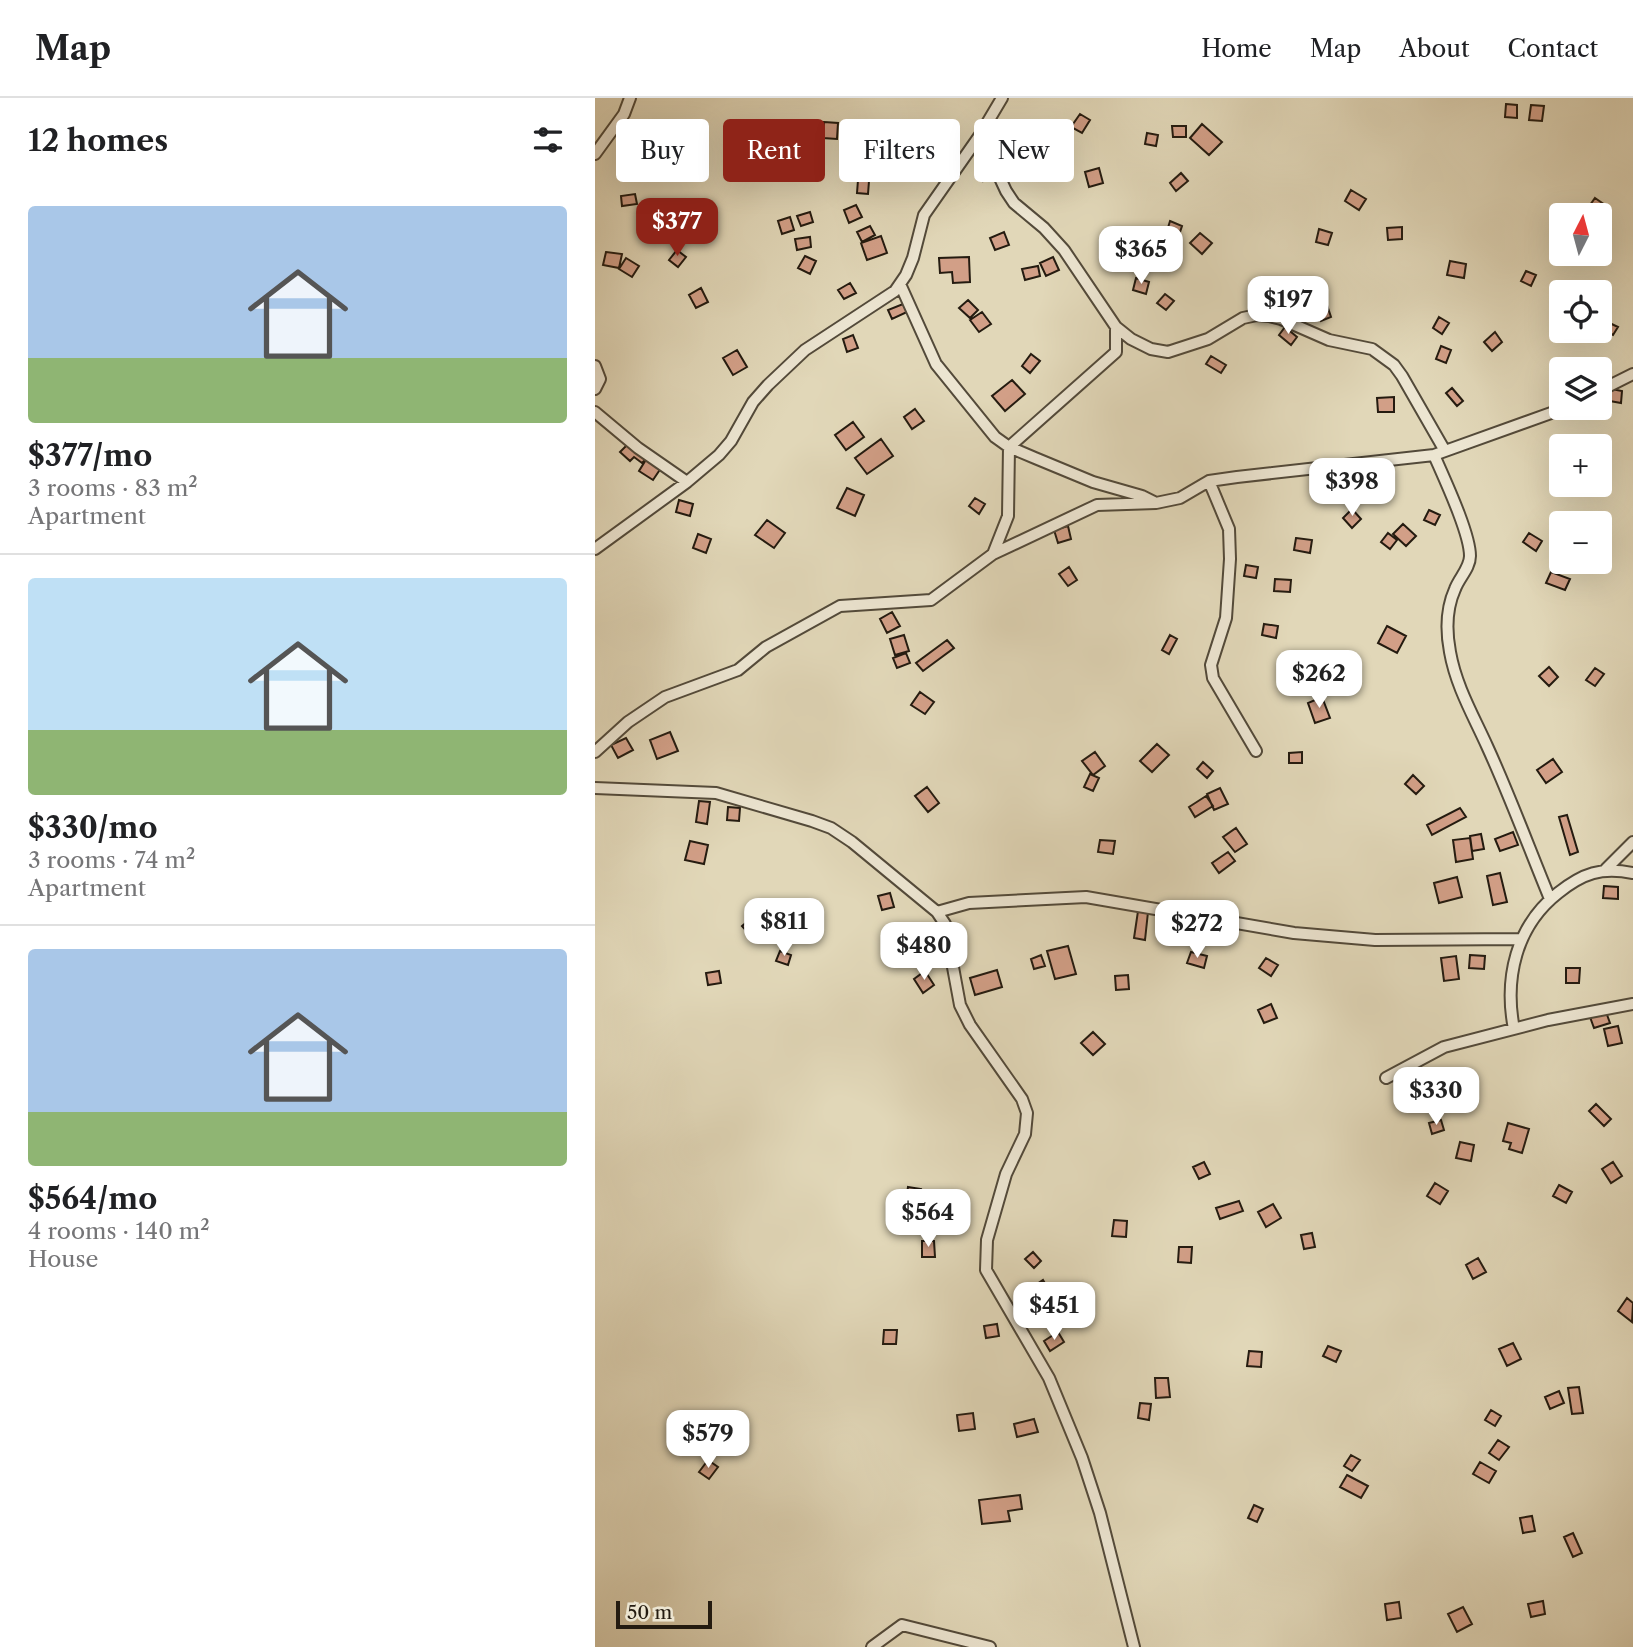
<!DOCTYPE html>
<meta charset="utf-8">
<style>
:root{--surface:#fff;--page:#f6f6f6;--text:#202124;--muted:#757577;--line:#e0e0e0;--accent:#8f2418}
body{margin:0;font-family:"Libre Caslon Text",serif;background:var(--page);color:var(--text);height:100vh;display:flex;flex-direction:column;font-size:26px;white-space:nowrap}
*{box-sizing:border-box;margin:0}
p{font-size:23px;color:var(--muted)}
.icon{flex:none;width:38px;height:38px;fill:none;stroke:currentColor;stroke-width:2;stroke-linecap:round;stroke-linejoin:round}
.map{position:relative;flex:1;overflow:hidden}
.drawer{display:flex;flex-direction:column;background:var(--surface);width:595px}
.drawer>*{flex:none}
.banner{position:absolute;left:21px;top:21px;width:665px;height:63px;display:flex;gap:14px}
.needle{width:46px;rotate:6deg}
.fabs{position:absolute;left:954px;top:105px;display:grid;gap:14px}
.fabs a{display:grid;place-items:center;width:63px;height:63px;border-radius:7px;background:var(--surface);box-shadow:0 7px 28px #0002;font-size:35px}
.scale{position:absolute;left:21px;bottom:18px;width:96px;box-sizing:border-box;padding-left:7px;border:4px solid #241b10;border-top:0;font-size:19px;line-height:24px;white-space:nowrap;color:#241b10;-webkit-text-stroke:5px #ece5d1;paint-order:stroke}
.price{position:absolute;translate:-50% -60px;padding:0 16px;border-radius:14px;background:#fff;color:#222;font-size:23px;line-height:46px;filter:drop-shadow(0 2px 4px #0008)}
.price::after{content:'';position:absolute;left:50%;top:42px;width:21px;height:16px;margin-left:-10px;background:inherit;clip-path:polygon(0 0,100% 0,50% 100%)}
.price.on{background:var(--accent);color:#fff}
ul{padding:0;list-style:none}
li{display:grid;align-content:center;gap:14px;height:371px;padding:0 28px}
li+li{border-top:2px solid var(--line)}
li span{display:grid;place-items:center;height:217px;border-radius:7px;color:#555}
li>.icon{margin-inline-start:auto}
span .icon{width:126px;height:126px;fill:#fffc;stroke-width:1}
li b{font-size:30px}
h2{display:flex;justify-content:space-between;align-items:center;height:84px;padding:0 28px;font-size:30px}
.pill{padding:0 24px;border-radius:7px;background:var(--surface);box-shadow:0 7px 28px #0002;font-size:24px;line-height:63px}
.pill.on{background:var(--accent);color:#fff}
header{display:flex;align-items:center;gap:42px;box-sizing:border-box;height:98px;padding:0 35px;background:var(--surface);border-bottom:2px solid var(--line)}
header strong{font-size:33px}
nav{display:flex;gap:38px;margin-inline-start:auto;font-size:24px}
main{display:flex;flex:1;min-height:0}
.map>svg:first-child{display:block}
.building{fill:#d29f87;stroke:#241b10;stroke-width:2}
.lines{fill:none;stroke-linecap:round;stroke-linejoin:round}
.street-casing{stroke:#534a3a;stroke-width:14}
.street{stroke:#ece5d1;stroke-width:10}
</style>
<header>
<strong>Map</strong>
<nav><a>Home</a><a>Map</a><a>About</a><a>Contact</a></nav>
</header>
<main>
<section class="drawer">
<h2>12 homes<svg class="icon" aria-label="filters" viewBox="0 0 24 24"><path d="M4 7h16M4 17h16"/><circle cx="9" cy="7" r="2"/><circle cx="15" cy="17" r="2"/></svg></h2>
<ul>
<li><span style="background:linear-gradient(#a9c7e8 70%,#8fb573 0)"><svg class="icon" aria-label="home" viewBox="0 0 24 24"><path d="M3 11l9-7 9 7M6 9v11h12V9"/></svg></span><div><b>$377/mo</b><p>3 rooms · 83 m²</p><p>Apartment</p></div></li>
<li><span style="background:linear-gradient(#bfe0f5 70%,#8fb573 0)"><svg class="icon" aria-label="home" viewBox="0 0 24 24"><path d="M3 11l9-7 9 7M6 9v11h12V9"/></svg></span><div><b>$330/mo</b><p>3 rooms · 74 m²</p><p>Apartment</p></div></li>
<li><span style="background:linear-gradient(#a9c7e8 75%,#8fb573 0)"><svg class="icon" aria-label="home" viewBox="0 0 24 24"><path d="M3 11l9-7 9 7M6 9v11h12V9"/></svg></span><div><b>$564/mo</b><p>4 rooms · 140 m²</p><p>House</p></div></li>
</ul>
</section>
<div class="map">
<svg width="1038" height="1549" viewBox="0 0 1038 1549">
<rect width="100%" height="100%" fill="#e1d7b8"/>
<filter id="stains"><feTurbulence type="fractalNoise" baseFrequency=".00286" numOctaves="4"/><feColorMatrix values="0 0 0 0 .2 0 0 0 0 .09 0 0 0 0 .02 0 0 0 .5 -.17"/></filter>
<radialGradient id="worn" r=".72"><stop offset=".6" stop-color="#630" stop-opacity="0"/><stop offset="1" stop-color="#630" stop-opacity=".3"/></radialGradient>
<path class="building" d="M911,6L922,7V20L910,19Z
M936,7L949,8L947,23L934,22Z
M485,16L495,22L487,35L476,29Z
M229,24L243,25L242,41L228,40Z
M607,26L627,44L614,57L595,40Z
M577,28H591V39H578Z
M552,35L563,37L561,48L550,46Z
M412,47L418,59L408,64L402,52Z
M144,49L153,58L145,67L135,58Z
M391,65L398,75L388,83L381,73Z
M504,70L508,85L494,89L490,74Z
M586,75L593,83L581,93L575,85Z
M263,82L274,83L273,96L262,95Z
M756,92L771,101L764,112L750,103Z
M40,96L42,106L27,108L26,98Z
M1000,100L1010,107L1002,117H988Z
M261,107L267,119L254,125L249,112Z
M115,110L120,119L106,125L102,116Z
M215,114L218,124L206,128L202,118Z
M195,119L199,132L187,136L183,123Z
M575,123L587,128L584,137L572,133Z
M275,128L280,137L267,144L262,134Z
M807,129V141L793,142L792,130Z
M724,131L737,135L733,147L721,144Z
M409,134L414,147L400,152L395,140Z
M605,135L617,145L607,156L595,145Z
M286,138L292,155L272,162L266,145Z
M215,139L216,149L202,152L200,141Z
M558,140L567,144L563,155L553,152Z
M82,152L91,159L83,169L74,162Z
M11,154L27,156L24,170L8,167Z
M210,158L221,163L215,176L203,170Z
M374,159L375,184L358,185L357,174L345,175L344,160Z
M458,159L464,172L451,178L445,165Z
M31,160L44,168L37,179L24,171Z
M855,163L871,166L869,180L852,177Z
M443,168L445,178L430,182L427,171Z
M931,173L941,177L936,188L926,183Z
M541,180L554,184L551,196L538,192Z
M255,185L261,195L249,201L243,192Z
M106,190L113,204L101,210L94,197Z
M684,192L693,201L682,213L672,203Z
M570,196L579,203L571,212L562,205Z
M373,202L383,212L375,220L364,210Z
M308,206L312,214L297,221L293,212Z
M732,207L736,219L726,223L722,211Z
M387,214L396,226L384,234L375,222Z
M844,219L854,225L847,236L838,230Z
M1004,220L1023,229L1018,237L1004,230Z
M690,229L702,239L696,247L684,237Z
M900,234L907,244L897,253L889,244Z
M258,237L263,250L252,254L248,241Z
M846,248L856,252L851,265L841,261Z
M142,252L152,269L138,277L128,260Z
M436,256L445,263L435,275L427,268Z
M616,258L631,267L626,275L611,266Z
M417,282L430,296L410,313L397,298Z
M857,290L868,303L862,308L851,295Z
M1011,290L1027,293L1026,305L1009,302Z
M799,299V314H783L782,300Z
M320,311L329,323L317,331L309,319Z
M258,324L269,339L251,352L240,337Z
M286,341L298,358L272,376L260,360Z
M35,344L53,359L47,365L39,359L35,363L25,354Z
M52,360L66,370L58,382L44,373Z
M252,390L269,397L260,418L242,410Z
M380,400L390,406L384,416L374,408Z
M84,402L98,406L95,418L81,414Z
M757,411L766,421L757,430L748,420Z
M834,412L845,417L840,427L829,422Z
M172,422L190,435L179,450L160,437Z
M808,426L821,438L811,448L798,436Z
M473,428L476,441L463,445L459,432Z
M793,435L802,442L795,451L786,444Z
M934,435L947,443L941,453L928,444Z
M103,436L116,441L111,455L98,450Z
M701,440L717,442L715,455L699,452Z
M651,467L663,469L661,480L649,478Z
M474,469L482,482L473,488L464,476Z
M956,474L975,481L970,492L951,485Z
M680,481L696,482L695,494L679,493Z
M297,514L305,528L292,535L285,521Z
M669,526L683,528L681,540L667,537Z
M792,528L811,538L802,555L783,545Z
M309,537L314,553L300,557L295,541Z
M575,537L582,541L574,556L567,552Z
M352,542L359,550L328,573L321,565Z
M311,555L315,565L302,570L298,560Z
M954,569L963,579L954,588L944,578Z
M1000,570L1009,576L1000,588L991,582Z
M325,594L339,604L330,616L316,607Z
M727,599L735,620L720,625L713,605Z
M75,634L83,653L62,661L55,642Z
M31,640L38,652L23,660L16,647Z
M562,646L574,657L557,674L545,663Z
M500,654L510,668L498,677L487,663Z
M707,654V665H694V655Z
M958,661L967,674L951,685L942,672Z
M608,664L618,673L612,680L602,671Z
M495,676L504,680L498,693L489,689Z
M818,677L829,688L821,696L810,686Z
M332,689L344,705L333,714L320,698Z
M625,690L633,706L619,712L612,696Z
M611,698L618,708L600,719L594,709Z
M104,703L115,704L112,726L101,724Z
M133,709L145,710L144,723L132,722Z
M865,710L871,719L837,737L832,727Z
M972,717L983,754L975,757L964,719Z
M641,730L652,746L640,754L628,739Z
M918,734L923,747L905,753L900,741Z
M886,736L889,751L877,753L875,738Z
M875,740L878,761L861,764L858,742Z
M505,742L520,743L518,756L503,754Z
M95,743L113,747L109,766L90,762Z
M633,754L640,763L624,775L617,765Z
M905,775L912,804L898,807L892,778Z
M862,779L867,799L844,805L839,785Z
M1009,788L1023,789V801L1008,800Z
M295,795L299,809L287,812L283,798Z
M543,813L553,814L550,842L539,840Z
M159,818L167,828L155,837L147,828Z
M473,848L481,876L460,881L452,853Z
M185,853L196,857L193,867L181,863Z
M596,854L612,858L609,870L592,865Z
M446,857L450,868L439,871L436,861Z
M875,857L890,858L889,871L874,870Z
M861,858L864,881L849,883L846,860Z
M671,860L683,867L676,878L664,870Z
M971,870H985L984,885H971Z
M402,872L407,889L380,897L375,880Z
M124,873L126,885L113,887L111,875Z
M330,873L339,887L328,895L319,881Z
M533,877L534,891L521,892L520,878Z
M676,906L682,920L669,925L663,912Z
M1011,914L1015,925L999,930L995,919Z
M1023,928L1027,945L1013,948L1009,931Z
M498,934L510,946L498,957L486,945Z
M859,972L864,982L850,990L844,980Z
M1001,1006L1016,1021L1009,1028L994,1013Z
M846,1022L849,1032L837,1036L834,1025Z
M913,1025L934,1031L927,1055L914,1051L916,1045L908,1043Z
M865,1044L879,1047L876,1063L861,1060Z
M609,1064L615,1076L604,1081L598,1069Z
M1018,1064L1027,1078L1016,1085L1007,1071Z
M840,1085L853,1093L845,1106L832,1098Z
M964,1087L977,1094L971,1105L958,1098Z
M313,1089L326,1091L324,1104L311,1102Z
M644,1103L648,1113L625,1121L621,1110Z
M335,1105L338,1116L327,1118L324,1108Z
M678,1106L686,1120L671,1129L663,1114Z
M519,1122L532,1123L531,1139L517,1138Z
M717,1135L720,1149L709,1151L706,1137Z
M327,1143H339L340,1159H327Z
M584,1149H597L596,1165L583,1164Z
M438,1154L446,1163L439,1170L430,1161Z
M883,1160L891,1174L878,1181L871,1167Z
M448,1182L455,1194L443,1202L436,1190Z
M1032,1200L1038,1205L1037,1224L1023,1213Z
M402,1226L404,1238L391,1240L389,1228Z
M289,1232H302L301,1246H288Z
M463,1234L469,1244L455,1253L449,1243Z
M918,1245L926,1261L912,1268L904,1251Z
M733,1248L746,1253L741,1264L728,1258Z
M654,1253L667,1254L666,1269L652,1268Z
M560,1280H573L575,1299L561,1300Z
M984,1289L988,1315L977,1316L973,1290Z
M964,1293L969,1305L955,1311L950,1299Z
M545,1305L556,1306L554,1322L543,1320Z
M896,1312L906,1318L900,1328L890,1322Z
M378,1315L380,1331L364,1333L362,1317Z
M439,1321L443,1334L422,1339L419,1326Z
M903,1342L914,1349L904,1362L894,1355Z
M756,1357L765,1362L757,1373L749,1368Z
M113,1362L123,1369L114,1381L104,1374Z
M885,1364L901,1373L894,1385L878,1376Z
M752,1377L773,1388L766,1400L745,1389Z
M425,1397L427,1411L413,1413L415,1423L387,1426L384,1402Z
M659,1407L668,1411L662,1424L653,1420Z
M937,1418L940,1433L928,1435L925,1420Z
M978,1435L987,1455L978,1459L969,1439Z
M948,1503L950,1516L936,1519L933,1506Z
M804,1504L806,1520L792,1522L790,1506Z
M868,1509L877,1526L862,1534L853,1516Z"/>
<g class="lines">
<g class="street-casing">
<path id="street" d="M385,37L411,93L419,105L449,130L469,152L521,229L536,241L556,251L573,254L613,241L648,220L662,217L674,218L686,221L734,242L777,251L799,267L807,278L850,353
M0,56L29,16L35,0
M305,186L341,266L400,339L414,349L440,360L498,384L547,398L559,404
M0,268L5,281L0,291
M1004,293L1038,276
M0,314L43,350L92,384
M839,357C849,380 875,435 875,458C875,470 864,480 860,491C851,511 851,533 855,554C861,588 878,617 892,648C915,698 934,750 955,801
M614,383L634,431L635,461L631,520L616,567L618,580L661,653
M0,451L92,384L124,357L136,343L158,304L173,287L210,252L300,193L311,177L318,160L329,117L385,37L407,0
M398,456L413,418L414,349L521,254V229
M0,654L33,624L70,599L143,572L171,549L245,508L336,502L398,456L502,407L561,405L585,400L614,383L642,379L839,357L970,310
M0,690L121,695L217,723L236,730L257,744L342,814L350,826L365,907L375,927L427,1001L432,1015L430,1036L411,1076L392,1142L391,1172L454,1280L487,1360L505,1415L539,1549
M1011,771L1038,744
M342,814L374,805L491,799L699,835L780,842L926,841
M919,931C909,880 921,828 963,795C988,775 1006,769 1038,775
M791,980L849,949L953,922L1038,906
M277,1549L307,1527L395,1549"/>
</g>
<use href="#street" class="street"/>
</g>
<rect width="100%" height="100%" filter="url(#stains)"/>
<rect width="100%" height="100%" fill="url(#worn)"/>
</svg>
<div class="fabs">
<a><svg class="needle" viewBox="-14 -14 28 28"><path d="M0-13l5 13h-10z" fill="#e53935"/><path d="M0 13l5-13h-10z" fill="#757577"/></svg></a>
<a><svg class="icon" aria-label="locate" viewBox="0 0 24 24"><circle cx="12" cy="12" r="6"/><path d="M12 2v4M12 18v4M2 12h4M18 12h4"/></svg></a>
<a><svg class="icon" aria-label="layers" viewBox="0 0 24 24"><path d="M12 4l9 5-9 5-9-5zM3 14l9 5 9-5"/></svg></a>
<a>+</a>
<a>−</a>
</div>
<div class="scale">50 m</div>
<b class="price on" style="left:82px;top:160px">$377</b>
<b class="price" style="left:546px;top:188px">$365</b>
<b class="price" style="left:693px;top:238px">$197</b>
<b class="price" style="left:757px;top:420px">$398</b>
<b class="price" style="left:724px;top:612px">$262</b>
<b class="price" style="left:189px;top:860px">$811</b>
<b class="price" style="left:602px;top:862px">$272</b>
<b class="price" style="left:329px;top:884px">$480</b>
<b class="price" style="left:841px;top:1029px">$330</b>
<b class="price" style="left:333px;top:1151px">$564</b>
<b class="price" style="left:459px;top:1244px">$451</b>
<b class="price" style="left:113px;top:1372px">$579</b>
<div class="banner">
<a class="pill">Buy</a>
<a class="pill on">Rent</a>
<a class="pill">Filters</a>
<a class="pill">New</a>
</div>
</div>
</main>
